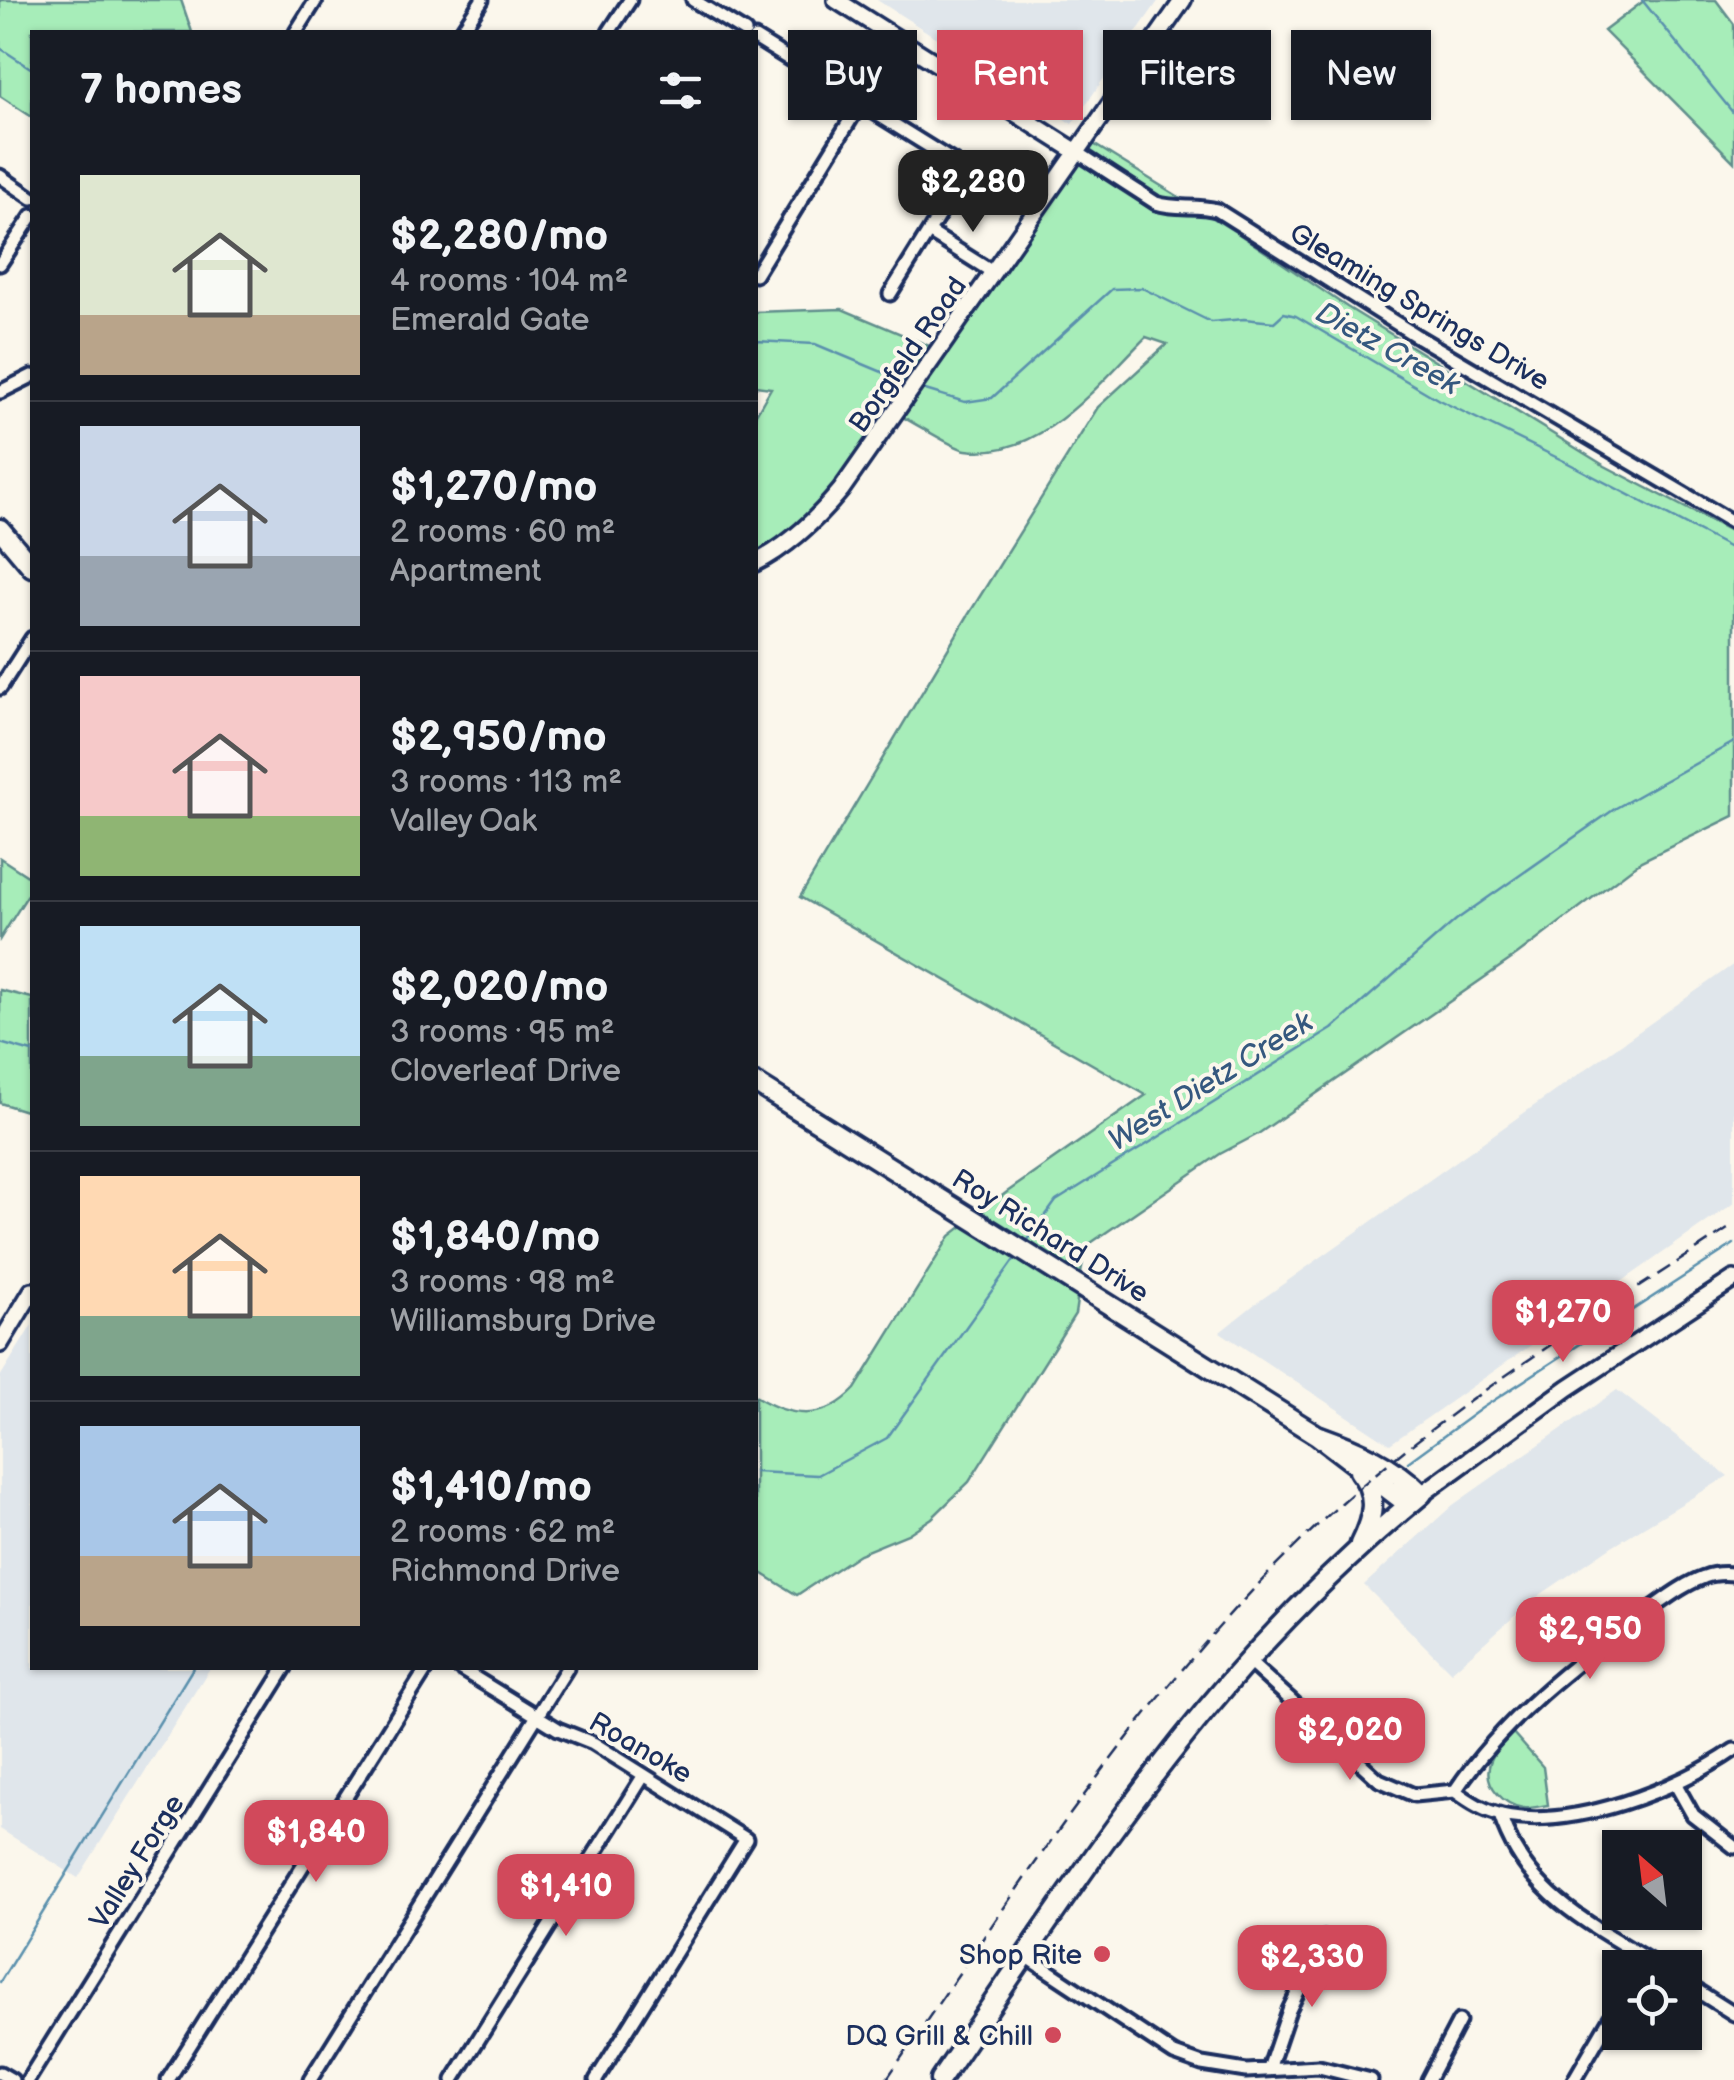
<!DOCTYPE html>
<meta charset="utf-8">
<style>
:root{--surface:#171b24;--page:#20242c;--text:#f1f3f6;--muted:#9ea1a6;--line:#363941;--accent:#d1495b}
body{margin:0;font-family:"Balsamiq Sans",sans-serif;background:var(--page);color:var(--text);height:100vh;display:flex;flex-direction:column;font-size:38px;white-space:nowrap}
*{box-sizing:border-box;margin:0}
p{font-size:32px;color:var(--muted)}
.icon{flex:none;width:55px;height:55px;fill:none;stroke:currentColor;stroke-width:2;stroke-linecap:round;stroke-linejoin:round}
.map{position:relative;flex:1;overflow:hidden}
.panel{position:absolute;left:30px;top:30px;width:728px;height:1640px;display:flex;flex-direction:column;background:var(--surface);border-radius:0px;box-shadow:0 2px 8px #0004}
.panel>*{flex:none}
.banner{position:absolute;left:788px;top:30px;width:795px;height:90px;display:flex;gap:20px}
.needle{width:65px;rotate:332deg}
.buttons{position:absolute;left:1602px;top:1830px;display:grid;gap:20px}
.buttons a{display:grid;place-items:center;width:100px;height:100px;border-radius:0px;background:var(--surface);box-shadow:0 2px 8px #0004;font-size:50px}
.price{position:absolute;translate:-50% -85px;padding:0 22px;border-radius:20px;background:var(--accent);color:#fff;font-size:32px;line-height:65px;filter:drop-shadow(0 2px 5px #0008)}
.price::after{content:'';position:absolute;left:50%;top:60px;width:30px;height:22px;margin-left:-15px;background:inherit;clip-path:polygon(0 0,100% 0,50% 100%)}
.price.current{background:#222;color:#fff}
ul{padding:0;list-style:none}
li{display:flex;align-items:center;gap:30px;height:250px;padding:0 50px}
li+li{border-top:2px solid var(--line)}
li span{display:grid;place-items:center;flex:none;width:280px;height:200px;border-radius:0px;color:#555}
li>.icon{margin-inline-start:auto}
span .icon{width:120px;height:120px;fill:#fffc;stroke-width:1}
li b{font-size:42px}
h2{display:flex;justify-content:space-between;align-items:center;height:120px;padding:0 50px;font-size:42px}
.tag{padding:0 35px;border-radius:0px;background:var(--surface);box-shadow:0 2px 8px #0004;font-size:35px;line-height:90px}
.tag.current{background:var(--accent);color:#fff}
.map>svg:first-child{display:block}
.built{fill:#e0e6eb}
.green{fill:#a7edb9;stroke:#618e8c;stroke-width:2.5}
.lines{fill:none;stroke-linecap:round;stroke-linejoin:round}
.stream{stroke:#5a90ad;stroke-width:2.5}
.street-casing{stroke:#1b2f5e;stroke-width:19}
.secondary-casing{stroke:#1b2f5e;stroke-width:22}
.primary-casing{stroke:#1b2f5e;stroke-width:25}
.street{stroke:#fbf7ec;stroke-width:11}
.secondary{stroke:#fbf7ec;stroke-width:15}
.primary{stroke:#fbf7ec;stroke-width:18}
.rail{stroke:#1b2f5e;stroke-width:2.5;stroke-dasharray:15 8;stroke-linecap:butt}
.poi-dot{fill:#d1495b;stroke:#fbf7ec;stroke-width:4}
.labels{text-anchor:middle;stroke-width:8;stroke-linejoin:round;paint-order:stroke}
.street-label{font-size:28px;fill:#1b2f5e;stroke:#fbf7ec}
.poi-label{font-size:28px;fill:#1b2f5e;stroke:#fbf7ec;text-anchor:end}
.water-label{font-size:30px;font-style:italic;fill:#35587f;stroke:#fbf7ec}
</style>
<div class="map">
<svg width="1734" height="2080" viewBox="0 0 1734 2080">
<rect width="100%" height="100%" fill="#fbf7ec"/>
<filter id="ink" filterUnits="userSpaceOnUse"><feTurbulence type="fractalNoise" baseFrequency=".01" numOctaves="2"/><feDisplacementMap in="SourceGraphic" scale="20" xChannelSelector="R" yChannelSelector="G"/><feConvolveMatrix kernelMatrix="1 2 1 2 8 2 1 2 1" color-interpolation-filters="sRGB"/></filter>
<g filter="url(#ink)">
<path class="built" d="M877,0H1159L1072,124Z
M1734,964V1203L1390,1444L1220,1332L1255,1304Z
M32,1325V1668H210L78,1878L0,1829V1377Z
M1617,1390L1728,1476L1612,1546L1534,1599L1451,1672L1364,1585L1453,1505Z"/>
<path class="green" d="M0,0H181L192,32H32V117L0,96Z
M1645,0H1716L1734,24V162L1604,31Z
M1087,140L1239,234L1347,307L1605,466L1734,533V816L1641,861L1517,955L1258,1134L1220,1154L1085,1247L1075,1314L969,1482L932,1518L908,1534L859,1554L797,1595L755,1569V1396C791,1418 824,1422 855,1389L950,1236L1007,1192L1146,1095L800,897L967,617L1098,407L1167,344L1146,337C1098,384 1042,460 966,450C954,449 912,421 897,414L841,490L755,563V416L771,388L755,386V312L842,309L941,351Z
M0,858L32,879V888L0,939Z
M0,990L32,998V1113L0,1103Z
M1513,1733L1543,1767L1548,1805C1540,1806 1530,1809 1523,1808C1504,1805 1485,1786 1489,1767C1491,1753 1504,1742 1513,1733Z"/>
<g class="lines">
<path class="stream" d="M1642,0L1734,114
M0,48L32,69
M755,341L815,344L906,382
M922,389L965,402L992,398L1112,289L1142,288L1211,322L1244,319L1274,322L1284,313L1296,316L1439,400L1566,462L1734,550
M0,1043L32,1052
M1025,1244L1056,1201L1332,1029L1456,920L1616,808L1734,742
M1408,1462L1482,1408L1734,1244
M755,1472L818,1475L887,1438L1018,1254
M0,1982L193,1668"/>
<g class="street-casing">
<path id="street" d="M693,0L745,32
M296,32L316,0
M461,32L482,0
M609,32L630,0
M755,38L967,170L890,294
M1077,152L1156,203C1177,210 1196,204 1217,210L1415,335L1734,523
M0,176L32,198
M929,232L994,273
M0,264L32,216
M755,275L860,104
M0,392L32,376
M0,688L32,638
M1248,1661L1379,1780L1414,1795L1455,1791C1470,1802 1484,1811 1502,1815C1571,1831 1678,1789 1734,1750
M459,1668L558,1729L593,1743L746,1839L596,2080
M1675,1783L1693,1815L1734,1847
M1455,1791C1503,1719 1575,1663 1645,1613C1664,1600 1682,1585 1704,1577C1714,1573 1724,1573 1734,1574
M1500,1815C1527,1897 1592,1924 1661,1968
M1026,1956L1174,2054L1202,2064L1246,2071L1319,2067L1371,2080
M1685,1983L1734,2014
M1269,2069L1289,2010L1324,1938
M0,2073L12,2080
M28,2080L285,1668
M168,2080L427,1668
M310,2080L567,1668
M453,2080L644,1775
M1428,2080L1459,2021
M1574,2080L1620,2001"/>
</g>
<g class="secondary-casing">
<path id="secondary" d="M836,0L1077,152
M755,563C789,546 817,519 841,490L1183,0
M0,1344L32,1291
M1422,1494L1568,1388L1734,1279"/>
</g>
<g class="primary-casing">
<path id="primary" d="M0,529L32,567
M755,1083L1317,1435L1409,1505
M1359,1471C1379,1495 1373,1518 1360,1544
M940,2080C1032,1947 1120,1809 1226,1686C1285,1617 1352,1552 1422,1494C1392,1464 1356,1449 1317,1435"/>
</g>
<use href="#street" class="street"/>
<use href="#secondary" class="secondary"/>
<use href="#primary" class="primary"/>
<path class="rail" d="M886,2080C1026,1877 1159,1666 1345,1500C1464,1395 1602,1312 1734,1225"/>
</g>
</g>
<g class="poi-dot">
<circle cx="1102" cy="1954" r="10"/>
<circle cx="1053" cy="2035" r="10"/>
</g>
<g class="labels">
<g class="street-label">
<text transform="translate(1420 306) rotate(31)" y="10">Gleaming Springs Drive</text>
<text transform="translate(907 354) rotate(-55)" y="10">Borgfeld Road</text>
<text transform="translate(1051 1235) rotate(32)" y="10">Roy Richard Drive</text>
<text transform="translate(641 1747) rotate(30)" y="10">Roanoke</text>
<text transform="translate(136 1861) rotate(-58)" y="10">Valley Forge</text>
</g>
<g class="poi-label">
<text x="1082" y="1964">Shop Rite</text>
<text x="1033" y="2045">DQ Grill &amp; Chill</text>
</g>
<g class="water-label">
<text transform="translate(1388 348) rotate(29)" y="10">Dietz Creek</text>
<text transform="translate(1210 1081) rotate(-32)" y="10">West Dietz Creek</text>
</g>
</g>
</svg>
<div class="buttons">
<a><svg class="needle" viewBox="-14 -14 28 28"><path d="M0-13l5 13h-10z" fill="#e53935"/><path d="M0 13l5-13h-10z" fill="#9ea1a6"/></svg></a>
<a><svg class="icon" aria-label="locate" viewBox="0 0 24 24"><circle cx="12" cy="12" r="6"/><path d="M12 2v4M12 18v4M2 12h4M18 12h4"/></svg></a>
</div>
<b class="price current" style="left:973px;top:235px">$2,280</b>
<b class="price" style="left:1563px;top:1365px">$1,270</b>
<b class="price" style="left:1590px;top:1682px">$2,950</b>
<b class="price" style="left:1350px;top:1783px">$2,020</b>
<b class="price" style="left:316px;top:1885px">$1,840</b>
<b class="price" style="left:566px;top:1939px">$1,410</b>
<b class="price" style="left:1312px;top:2010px">$2,330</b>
<div class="banner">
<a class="tag">Buy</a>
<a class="tag current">Rent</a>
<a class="tag">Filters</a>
<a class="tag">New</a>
</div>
<section class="panel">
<h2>7 homes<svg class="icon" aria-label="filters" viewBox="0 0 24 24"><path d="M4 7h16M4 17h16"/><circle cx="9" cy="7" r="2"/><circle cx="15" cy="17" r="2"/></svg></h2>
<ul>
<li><span style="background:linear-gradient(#dfe7d0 70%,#b9a48a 0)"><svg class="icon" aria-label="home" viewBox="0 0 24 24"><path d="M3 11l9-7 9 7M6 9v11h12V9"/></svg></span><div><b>$2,280/mo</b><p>4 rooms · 104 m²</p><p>Emerald Gate</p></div></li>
<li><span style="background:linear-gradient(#c9d6e8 65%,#9aa5b1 0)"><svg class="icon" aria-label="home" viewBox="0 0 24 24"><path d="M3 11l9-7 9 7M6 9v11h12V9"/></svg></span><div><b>$1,270/mo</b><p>2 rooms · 60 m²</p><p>Apartment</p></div></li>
<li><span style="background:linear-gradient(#f6c9c9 70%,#8fb573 0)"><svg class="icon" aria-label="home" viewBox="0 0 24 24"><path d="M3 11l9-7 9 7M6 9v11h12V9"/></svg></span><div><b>$2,950/mo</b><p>3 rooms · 113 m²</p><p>Valley Oak</p></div></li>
<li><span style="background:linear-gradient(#bfe0f5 65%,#7fa58c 0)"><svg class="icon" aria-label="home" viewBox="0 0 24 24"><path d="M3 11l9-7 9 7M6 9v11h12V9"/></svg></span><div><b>$2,020/mo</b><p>3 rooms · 95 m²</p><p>Cloverleaf Drive</p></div></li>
<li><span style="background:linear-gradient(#ffd9b3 70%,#7fa58c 0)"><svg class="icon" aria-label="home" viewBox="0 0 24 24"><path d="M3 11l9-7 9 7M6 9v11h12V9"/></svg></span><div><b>$1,840/mo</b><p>3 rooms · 98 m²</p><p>Williamsburg Drive</p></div></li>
<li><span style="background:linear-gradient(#a9c7e8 65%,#b9a48a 0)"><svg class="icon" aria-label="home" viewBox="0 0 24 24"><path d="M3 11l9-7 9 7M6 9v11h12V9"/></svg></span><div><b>$1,410/mo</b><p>2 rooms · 62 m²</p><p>Richmond Drive</p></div></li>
</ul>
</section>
</div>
